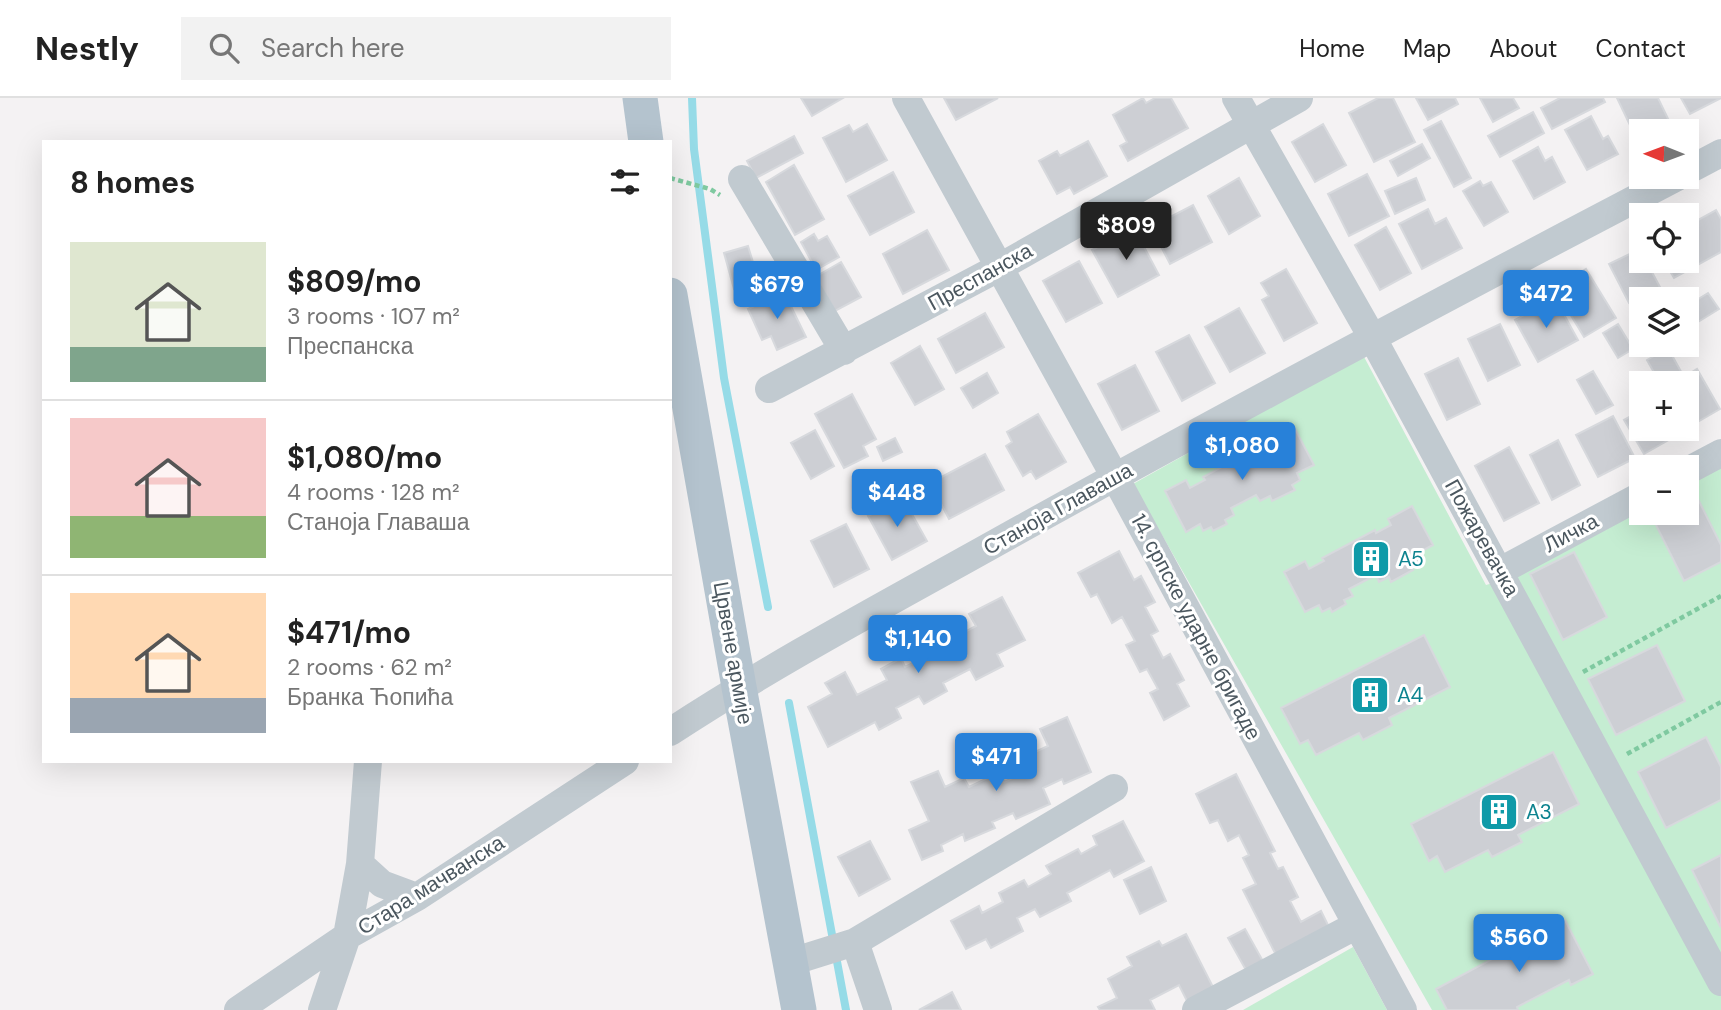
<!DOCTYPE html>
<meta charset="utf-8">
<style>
:root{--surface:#fff;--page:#f2f2f2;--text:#222;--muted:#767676;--line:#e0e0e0;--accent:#2881d9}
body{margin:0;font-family:"DM Sans",sans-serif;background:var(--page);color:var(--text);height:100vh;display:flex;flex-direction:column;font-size:26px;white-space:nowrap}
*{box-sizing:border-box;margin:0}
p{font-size:23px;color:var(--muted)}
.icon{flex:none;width:38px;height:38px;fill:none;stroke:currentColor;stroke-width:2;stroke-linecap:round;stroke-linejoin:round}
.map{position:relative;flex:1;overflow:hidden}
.panel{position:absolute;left:42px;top:42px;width:630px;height:623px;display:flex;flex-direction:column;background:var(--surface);border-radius:0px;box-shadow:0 7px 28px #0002}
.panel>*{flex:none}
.needle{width:46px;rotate:271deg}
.controls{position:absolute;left:1629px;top:21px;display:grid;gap:14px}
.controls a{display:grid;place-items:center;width:70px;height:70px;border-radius:0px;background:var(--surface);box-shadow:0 7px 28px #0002;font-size:35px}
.price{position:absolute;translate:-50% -60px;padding:0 16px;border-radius:7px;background:var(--accent);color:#fff;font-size:23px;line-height:46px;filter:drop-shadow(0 2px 4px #0008)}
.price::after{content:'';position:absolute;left:50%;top:42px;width:21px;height:16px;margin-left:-10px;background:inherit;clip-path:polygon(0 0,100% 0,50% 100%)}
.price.current{background:#222;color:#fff}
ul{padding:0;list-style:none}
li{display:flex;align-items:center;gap:21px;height:175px;padding:0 28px}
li+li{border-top:2px solid var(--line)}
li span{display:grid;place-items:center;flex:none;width:196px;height:140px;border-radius:0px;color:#555}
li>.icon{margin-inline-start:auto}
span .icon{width:84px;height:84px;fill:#fffc;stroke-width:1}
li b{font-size:30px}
h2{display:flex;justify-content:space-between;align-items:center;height:84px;padding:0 28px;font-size:30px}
header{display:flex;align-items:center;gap:42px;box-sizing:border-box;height:98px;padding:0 35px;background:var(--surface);border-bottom:2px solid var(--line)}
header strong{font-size:33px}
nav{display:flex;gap:38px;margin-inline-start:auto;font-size:24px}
.search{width:490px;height:63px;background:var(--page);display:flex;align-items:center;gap:18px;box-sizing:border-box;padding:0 24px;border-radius:0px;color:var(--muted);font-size:26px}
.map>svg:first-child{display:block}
.green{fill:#c5edd2}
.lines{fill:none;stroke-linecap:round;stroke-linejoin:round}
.stream{stroke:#96dbe7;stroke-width:8}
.building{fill:#cdcfd4;stroke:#d7d9dd;stroke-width:2}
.path{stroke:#7fc9a0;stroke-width:4.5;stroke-dasharray:5 3.5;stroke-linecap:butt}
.minor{stroke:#c1cad0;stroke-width:28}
.major{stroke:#b4c3ce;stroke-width:35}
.labels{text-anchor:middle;stroke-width:6;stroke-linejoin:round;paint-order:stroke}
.street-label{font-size:21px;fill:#4b575f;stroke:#fff}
.culture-label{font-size:21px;fill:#0d838f;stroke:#fff;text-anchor:start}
</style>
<header>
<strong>Nestly</strong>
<div class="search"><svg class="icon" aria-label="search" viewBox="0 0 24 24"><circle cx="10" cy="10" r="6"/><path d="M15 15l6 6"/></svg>Search here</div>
<nav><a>Home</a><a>Map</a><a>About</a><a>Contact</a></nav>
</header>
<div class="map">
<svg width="1721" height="912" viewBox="0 0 1721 912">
<rect width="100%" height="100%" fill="#f4f2f3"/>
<path class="green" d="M1363,257L1486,487L1517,478L1641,411L1642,415H1687V387L1721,369V912H1432L1133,386Z
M1353,849L1387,912H1243Z"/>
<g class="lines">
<path class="stream" d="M692,0L694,51L724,280L768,509
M789,605L846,912"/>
</g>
<path class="building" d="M801,0H843L812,18Z
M944,0H998L956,22Z
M1143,0L1146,5L1155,0H1171L1188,30L1128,63L1120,48L1127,44L1113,17Z
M1378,0H1393L1415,44L1374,64L1349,15Z
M1416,0H1455L1458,6L1428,22Z
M1480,0H1513L1519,10L1493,24Z
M1560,0H1603L1605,4L1552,31L1541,10Z
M1617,0H1658L1672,29L1664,33H1642V45L1639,46Z
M1681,0H1721L1690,16Z
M1533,14L1544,35L1500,59L1488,38Z
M1591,18L1603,41L1608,38L1618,56L1587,72L1565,32Z
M1441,23L1471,80L1454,89L1424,32Z
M867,26L887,62L846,84L823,40L849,27L853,34Z
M1323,26L1346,67L1315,84L1292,44Z
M794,38L803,55L756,80L747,63Z
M1088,43L1107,78L1074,96L1070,89L1057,96L1039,63L1057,53L1060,58Z
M1422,46L1430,60L1398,78L1390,63Z
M1538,49L1545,63L1552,59L1565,84L1534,101L1513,63Z
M794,67L824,121L795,137L766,84Z
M893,74L914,114L870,137L848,98Z
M1367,76L1389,118L1349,138L1328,96Z
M1239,80L1260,118L1229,136L1208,98Z
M1416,80L1425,102L1395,116L1385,93Z
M1480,83L1483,88L1491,84L1508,114L1484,128L1463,93Z
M1193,107L1212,144L1170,166L1151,129Z
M1428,111L1435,126L1446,120L1462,150L1422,171L1399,126Z
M1716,112L1721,121V154L1674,180L1664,163H1687V128Z
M1386,129L1411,175L1380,192L1355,147Z
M1134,130L1159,177L1118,199L1092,152Z
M927,132L949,172L903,196L883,156Z
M814,136L818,143L827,138L839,159L816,172L801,144Z
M748,148L763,197L745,202L741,189L734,191L724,155Z
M1640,151L1642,163H1646L1660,189L1629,205L1609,166Z
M1079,163L1102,205L1066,224L1043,183Z
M841,164L861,199L835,213L815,179Z
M1286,171L1317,225L1284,243L1262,202L1269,198L1261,185Z
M1586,171L1616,220L1584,239L1555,191Z
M784,194L806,239L777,252L771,238L762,242L748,211Z
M1708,195L1719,211L1698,224L1687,208Z
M1555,200L1578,242L1538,264L1515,222Z
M1239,210L1265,255L1230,274L1205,229Z
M985,215L1004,249L956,275L938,241Z
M1500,226L1520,267L1488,283L1468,241Z
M1618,226L1633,251L1618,260L1603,235Z
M1189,237L1215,285L1182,303L1156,254Z
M920,248L944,291L915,307L891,265Z
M1668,250L1684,279L1697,271L1720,311L1687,330V285H1660L1647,262Z
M1458,260L1480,306L1447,322L1425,276Z
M1135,267L1159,313L1122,332L1098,286Z
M1593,273L1613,307L1596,316L1577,282Z
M987,275L998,295L973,310L961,290Z
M852,296L876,341L863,348L868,358L844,370L815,316Z
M1642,312V331H1669L1674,339L1644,356L1624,322Z
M1038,316L1066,364L1036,381L1031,373L1023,378L1006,348L1012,344L1007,334Z
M1613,318L1635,360L1598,379L1576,337Z
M1293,327L1314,367L1297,375L1300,382L1292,387L1295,392L1272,403L1270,398L1260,403L1256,397L1231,410L1234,417L1225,422L1227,426L1213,433L1211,429L1203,433L1200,426L1186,434L1165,393L1186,382L1190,390L1205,382L1203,379L1255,351L1257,354L1272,347L1268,340Z
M815,332L834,368L811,381L791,345Z
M895,340L902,354L883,363L877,349Z
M1558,342L1580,387L1552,402L1530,357Z
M1509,349L1539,405L1504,423L1475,368Z
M985,356L1004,392L949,421L930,385Z
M1695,395L1721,447V464L1684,483L1651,417L1656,415H1687V399Z
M903,400L927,443L892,462L868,418Z
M1412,408L1433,447L1416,456L1420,463L1411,467L1413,472L1391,484L1389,479L1379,484L1376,477L1349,491L1353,498L1344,502L1346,506L1332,514L1330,510L1322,514L1319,507L1305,514L1284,474L1305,463L1309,471L1324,463L1322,460L1375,432L1376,435L1391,427L1388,421Z
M846,426L869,471L834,489L811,443Z
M1119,453L1134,482L1141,478L1155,504L1145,509L1158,533L1151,537L1163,560L1170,556L1184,582L1177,586L1189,608L1164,622L1150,595L1158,591L1147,571L1140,574L1126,547L1135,543L1122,519L1112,525L1097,496L1091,499L1078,475Z
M1574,454L1607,519L1563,542L1530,476Z
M1002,499L1025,542L997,556L1003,568L976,582L970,571L943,585L947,593L924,606L919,598L896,610L901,620L879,632L875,624L828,649L808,609L832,596L825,585L845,574L857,597L887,582L881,571L901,560L905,569L931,556L926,546L957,529L961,536L976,528L969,516Z
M1424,537L1450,589L1389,620L1392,627L1363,642L1359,635L1316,657L1308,642L1300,646L1281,610Z
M1657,547L1685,603L1616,637L1588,581Z
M1067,619L1091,674L1064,686L1062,681L1043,690L1050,706L1016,721L1013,715L992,724L995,730L965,743L963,736L941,747L943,753L922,762L909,732L929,723L911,684L938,673L945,689L964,680L969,689L1000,674L1004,684L1030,672L1024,659L1048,648L1040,631Z
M1706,639L1721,669V702L1666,730L1638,674Z
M1553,654L1579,706L1518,737L1522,744L1492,759L1488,752L1445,774L1437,758L1429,763L1411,726Z
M1236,676L1275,753L1270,755L1278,771L1283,769L1298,799L1290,803L1301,824L1321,813L1329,829L1276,857L1243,792L1256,786L1243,760L1249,757L1239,737L1228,743L1218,722L1210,725L1196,696Z
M1123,723L1144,763L1114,779L1110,772L1067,795L1071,803L1040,819L1035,811L1017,820L1023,833L991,850L986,841L966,851L951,823L979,808L982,815L1003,804L999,795L1024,782L1028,789L1051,776L1046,768L1078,751L1081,756L1097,747L1093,738Z
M870,743L890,781L859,798L838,759Z
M1721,757V827L1720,828L1692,772Z
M1151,769L1166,803L1140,816L1124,782Z
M1565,822L1593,876L1571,887L1569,882L1517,909L1518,912H1447L1436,891Z
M1245,831L1264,865L1247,874L1228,840Z
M1186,836L1214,891L1188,905L1179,887L1150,902L1155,912H1100L1098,909L1117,900L1108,881L1132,868L1127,859L1159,843L1162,848Z
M952,894L961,912H919Z"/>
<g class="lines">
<path class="path" d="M670,80L710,91L720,97
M1583,574L1721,498
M1627,656L1721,604"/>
<path class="minor" d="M906,0L1115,379L1403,912
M1236,0L1372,239L1721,884
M1687,73L1721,55
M742,81L844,253
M769,291L1000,169L1299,0
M1687,373L1721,355
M1500,473L1642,397
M670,634C780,562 896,501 1010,437C1231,314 1453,196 1677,79
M360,766L382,786L417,799
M855,844L878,912
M791,864L855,844L1114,690
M238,912L347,838L417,799L625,663
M322,912L347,838L360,766L368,663
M1196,912L1355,828"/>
<path class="major" d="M640,0L646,44
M670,197L739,589L799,912"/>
</g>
<defs>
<g id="building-square" transform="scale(2.0125)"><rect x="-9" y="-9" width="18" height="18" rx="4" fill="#0f9aa8" stroke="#fff"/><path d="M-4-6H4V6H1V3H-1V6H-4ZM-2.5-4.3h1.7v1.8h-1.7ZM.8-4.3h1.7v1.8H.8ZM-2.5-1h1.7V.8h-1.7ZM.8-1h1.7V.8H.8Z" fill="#fff"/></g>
</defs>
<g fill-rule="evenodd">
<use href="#building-square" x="1371" y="461"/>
<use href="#building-square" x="1370" y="597"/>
<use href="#building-square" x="1499" y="714"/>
</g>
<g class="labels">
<g class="street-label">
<text transform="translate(980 179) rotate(-29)" y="7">Преспанска</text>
<text transform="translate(1058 411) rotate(-29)" y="7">Станоја Главаша</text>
<text transform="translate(1571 435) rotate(-28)" y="7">Личка</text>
<text transform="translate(1482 440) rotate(61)" y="7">Пожаревачка</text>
<text transform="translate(1196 529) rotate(62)" y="7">14. српске ударне бригаде</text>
<text transform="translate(733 555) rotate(80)" y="7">Црвене армије</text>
<text transform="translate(431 787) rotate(-32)" y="7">Стара мачванска</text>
</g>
<g class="culture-label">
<text x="1398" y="468">A5</text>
<text x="1397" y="604">A4</text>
<text x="1526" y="721">A3</text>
</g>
</g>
</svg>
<div class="controls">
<a><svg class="needle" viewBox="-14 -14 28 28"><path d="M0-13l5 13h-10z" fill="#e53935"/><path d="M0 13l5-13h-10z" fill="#767676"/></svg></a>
<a><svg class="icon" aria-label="locate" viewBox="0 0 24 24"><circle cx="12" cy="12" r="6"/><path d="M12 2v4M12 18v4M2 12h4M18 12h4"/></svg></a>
<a><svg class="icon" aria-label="layers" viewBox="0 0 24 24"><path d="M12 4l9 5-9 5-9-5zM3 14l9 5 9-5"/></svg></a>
<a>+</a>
<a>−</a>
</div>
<b class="price current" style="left:1126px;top:164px">$809</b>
<b class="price" style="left:777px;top:223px">$679</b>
<b class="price" style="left:1546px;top:232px">$472</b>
<b class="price" style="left:1242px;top:384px">$1,080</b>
<b class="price" style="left:897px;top:431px">$448</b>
<b class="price" style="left:918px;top:577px">$1,140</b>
<b class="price" style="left:996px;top:695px">$471</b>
<b class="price" style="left:1519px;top:876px">$560</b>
<section class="panel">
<h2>8 homes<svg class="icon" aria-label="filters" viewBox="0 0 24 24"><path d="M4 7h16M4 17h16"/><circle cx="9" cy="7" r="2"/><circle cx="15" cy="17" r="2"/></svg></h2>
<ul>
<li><span style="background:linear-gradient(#dfe7d0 75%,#7fa58c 0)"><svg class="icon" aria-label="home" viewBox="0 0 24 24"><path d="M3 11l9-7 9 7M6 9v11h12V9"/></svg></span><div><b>$809/mo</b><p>3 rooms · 107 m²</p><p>Преспанска</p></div></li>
<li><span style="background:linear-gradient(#f6c9c9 70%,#8fb573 0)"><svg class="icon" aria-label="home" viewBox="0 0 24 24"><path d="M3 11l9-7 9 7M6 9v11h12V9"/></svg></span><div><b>$1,080/mo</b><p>4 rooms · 128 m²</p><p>Станоја Главаша</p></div></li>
<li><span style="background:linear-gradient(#ffd9b3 75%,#9aa5b1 0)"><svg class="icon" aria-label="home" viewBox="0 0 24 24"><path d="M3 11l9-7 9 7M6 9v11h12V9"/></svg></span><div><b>$471/mo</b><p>2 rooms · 62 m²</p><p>Бранка Ћопића</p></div></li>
</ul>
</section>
</div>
